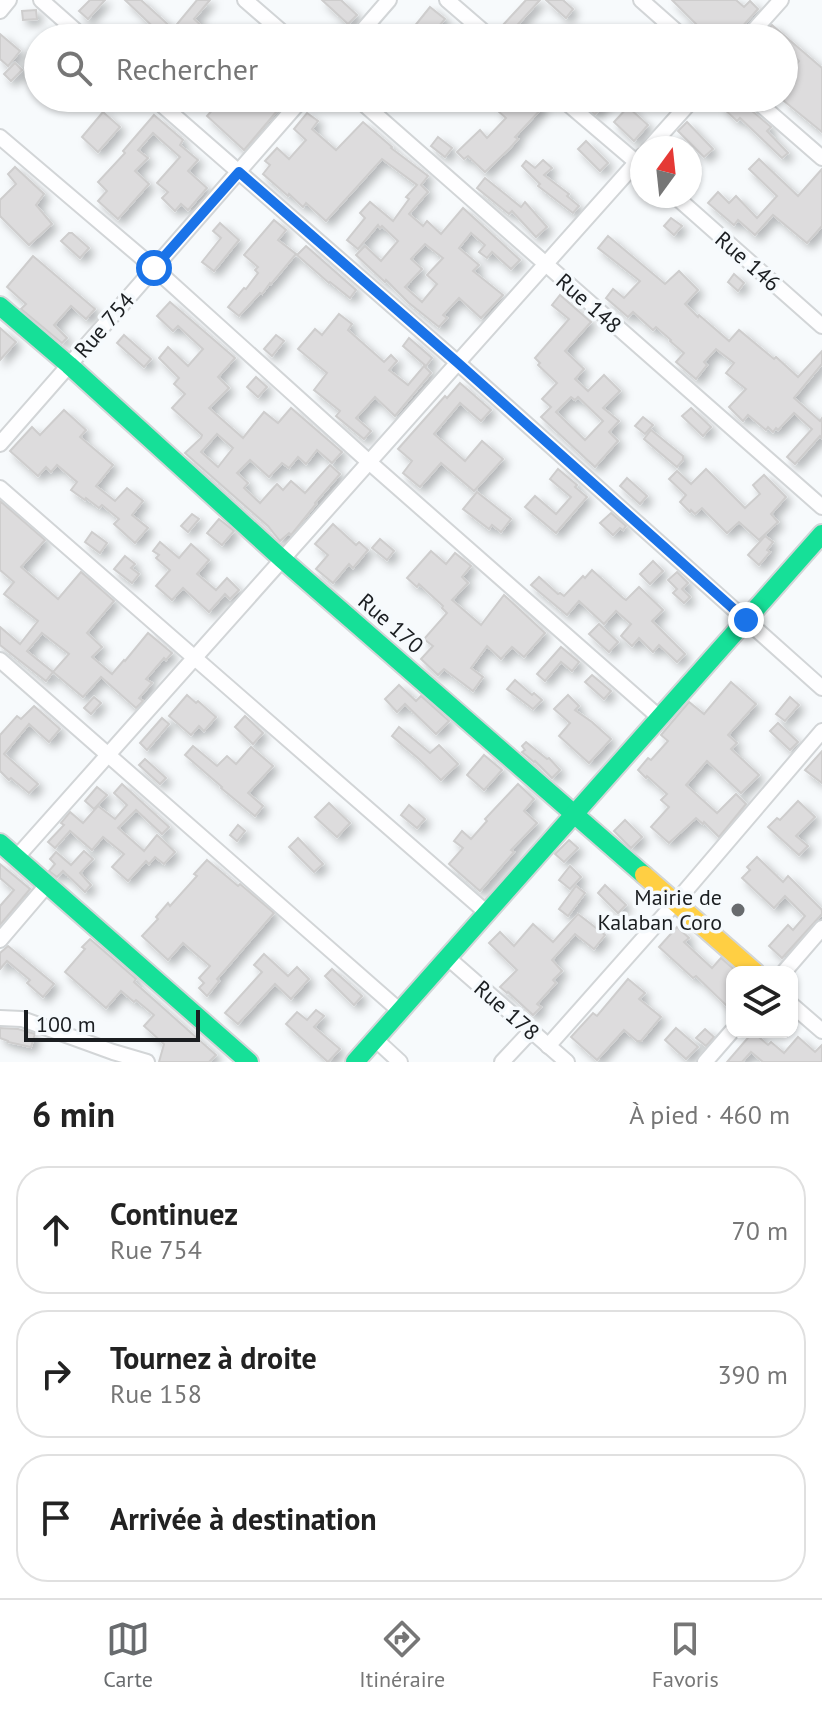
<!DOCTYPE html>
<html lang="fr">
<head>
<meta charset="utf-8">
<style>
  :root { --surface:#fff; --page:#f2f2f2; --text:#222; --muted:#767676; --line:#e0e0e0; --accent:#686b6e }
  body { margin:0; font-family:"PT Sans",sans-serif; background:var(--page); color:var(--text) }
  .controls { position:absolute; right:24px; bottom:24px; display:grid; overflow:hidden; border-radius:16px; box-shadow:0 2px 6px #0004 }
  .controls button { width:72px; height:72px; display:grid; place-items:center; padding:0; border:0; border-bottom:2px solid var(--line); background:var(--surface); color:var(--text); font:40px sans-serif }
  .compass { position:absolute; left:630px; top:136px; width:72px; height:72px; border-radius:50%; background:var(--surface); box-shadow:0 2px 6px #0004; rotate:15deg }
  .scale { position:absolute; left:24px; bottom:20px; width:176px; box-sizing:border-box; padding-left:8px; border:4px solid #1b1e21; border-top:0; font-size:22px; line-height:28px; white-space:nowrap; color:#1b1e21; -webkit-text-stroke:6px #f6fafd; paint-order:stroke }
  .stop { position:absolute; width:24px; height:24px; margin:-18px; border:6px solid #1a73e8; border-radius:50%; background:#fff }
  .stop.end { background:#1a73e8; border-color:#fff; box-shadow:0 2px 8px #0008 }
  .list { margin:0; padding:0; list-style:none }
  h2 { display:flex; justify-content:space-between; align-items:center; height:104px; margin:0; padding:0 32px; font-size:34px }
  h2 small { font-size:26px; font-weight:400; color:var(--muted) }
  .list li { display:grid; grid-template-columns:52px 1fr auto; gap:24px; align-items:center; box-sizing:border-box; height:128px; margin:0 16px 16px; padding:0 16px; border:2px solid var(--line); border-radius:32px }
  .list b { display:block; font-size:30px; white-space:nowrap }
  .list p { margin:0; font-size:26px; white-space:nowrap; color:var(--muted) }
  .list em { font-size:26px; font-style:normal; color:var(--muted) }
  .icon { flex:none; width:44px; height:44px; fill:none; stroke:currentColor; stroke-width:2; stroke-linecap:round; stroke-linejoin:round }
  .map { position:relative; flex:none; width:822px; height:1062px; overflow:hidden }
  .search { position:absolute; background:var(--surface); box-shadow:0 2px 6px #0004; left:24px; right:24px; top:24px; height:88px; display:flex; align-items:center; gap:20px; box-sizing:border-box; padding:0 28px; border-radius:44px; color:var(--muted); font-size:30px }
  .sheet { height:536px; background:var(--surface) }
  nav { display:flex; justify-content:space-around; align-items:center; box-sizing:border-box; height:112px; border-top:2px solid var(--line); background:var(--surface); font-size:22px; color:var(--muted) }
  nav a { display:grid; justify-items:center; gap:4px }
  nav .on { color:var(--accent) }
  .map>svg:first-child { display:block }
  .building { fill:#dddcdd; stroke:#cecdcd; stroke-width:2; fill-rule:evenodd; filter:url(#shadow) }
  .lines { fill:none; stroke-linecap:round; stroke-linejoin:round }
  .street-casing { stroke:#d2d5d7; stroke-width:18 }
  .fast-casing { stroke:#d2d5d7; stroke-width:22 }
  .slow-casing { stroke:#d2d5d7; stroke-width:22 }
  .street { stroke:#fefeff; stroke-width:14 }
  .fast { stroke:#16e098; stroke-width:18 }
  .slow { stroke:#ffcf43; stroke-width:18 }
  .route { stroke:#1a73e8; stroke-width:10 }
  .poi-dot { fill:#686b6e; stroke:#f6fafd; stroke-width:3 }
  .labels { text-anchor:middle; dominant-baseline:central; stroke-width:7; stroke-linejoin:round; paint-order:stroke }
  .street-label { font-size:22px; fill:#1b1e21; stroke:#f6fafd }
  .poi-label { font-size:22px; fill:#1b1e21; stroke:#f6fafd; text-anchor:end }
</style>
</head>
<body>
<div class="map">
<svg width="822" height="1062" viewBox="0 0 822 1062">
  <defs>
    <filter id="shadow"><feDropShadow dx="5" dy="5" stdDeviation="4" flood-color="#0004"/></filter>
  </defs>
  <rect width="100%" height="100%" fill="#f7fafc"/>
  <g class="building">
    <path d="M90,0H105L88,19L79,11Z"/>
    <path d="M125,0H141L173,29L197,0H210L194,19L215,38H165Z"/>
    <path d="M322,0H341L357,15L348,24Z"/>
    <path d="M526,0H540L511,32L503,25Z"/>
    <path d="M546,0H563L573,9L566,18Z"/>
    <path d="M672,0H736L744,7L750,1L758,9L732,38H717L704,27L702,30Z"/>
    <path d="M430,7L445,19L429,38H405Z"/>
    <path d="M36,10L37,19L23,20L22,11Z"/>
    <path d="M772,25L822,68V132L784,101V78L799,61L784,48V38H772L766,32Z"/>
    <path d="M568,26L581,38H556Z"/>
    <path d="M255,27L267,38H244Z"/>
    <path d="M0,34L20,51L8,66L0,59Z"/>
    <path d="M15,63L22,70L11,81L4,74Z"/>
    <path d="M223,98H288L244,150L207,116Z"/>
    <path d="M510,98H533L543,107L515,137L518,139L510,148L485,172L468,156L464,159L457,152L480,130L487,138L506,118L498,111Z"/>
    <path d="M576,98H610L595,114Z"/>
    <path d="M730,98H743L746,106L771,127L767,131L788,153L782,158L740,118L737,121L722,107Z"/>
    <path d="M628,107L648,125L634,141L614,122Z"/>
    <path d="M103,112L120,127L98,152L82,137Z"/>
    <path d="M307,113L318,121L312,129L336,150L363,122L392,147L391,148L428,176L421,185L428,192L409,214L423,226L427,221L441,234L463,208L520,260L511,269L492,252L487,258L479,252L485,245L471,233L459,248L479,265L473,271L503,295L481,318L459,298L443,315L447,318L439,327L409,303L386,280L385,282L356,255L365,246L381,261L398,241L382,226L380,228L378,225L358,249L347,240L365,218L360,213L370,202L393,221L409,199L406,197L417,185L382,159L326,221L306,203L303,207L289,194L288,196L263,174L270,165L265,161L277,148L289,159L306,140L294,129ZM425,244L443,258L427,275L437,284L422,302L405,287L422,269L411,259Z"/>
    <path d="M154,115L183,140L180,145L198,160L188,171L207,188L188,210L181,204L175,211L162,198L168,192L157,183L180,157L153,133L138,150L148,158L135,171L149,184L118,219L98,201L107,191L98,182L125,153L123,151Z"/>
    <path d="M687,122L713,149L704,157L678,131Z"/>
    <path d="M438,137L452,148L445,157L431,146Z"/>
    <path d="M586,141L608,163L600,171L578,149Z"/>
    <path d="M759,159L798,196L822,169V226L807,243L773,215L755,235L738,220L734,225L708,203L718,192L729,203L736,196L757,218L777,196L749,169Z"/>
    <path d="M543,160L552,168L544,175L569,194L567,196L579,206L573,213L538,186L540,184L522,166L526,161L535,168Z"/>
    <path d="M15,167L44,194L36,205L52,224L29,245L0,216V200L16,184L8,174Z"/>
    <path d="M485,178L521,207L525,202L547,227L536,237L512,211L509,214L477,188Z"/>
    <path d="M671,218L682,226L674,235L664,226Z"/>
    <path d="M274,220L286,230L278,240L296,254L271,284L270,283L262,294L260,293L239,316L228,307L244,288L246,289L258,273L255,270L258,267L244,255Z"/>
    <path d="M220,223L239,240L214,271L202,262L221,238L213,231Z"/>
    <path d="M69,233H72L89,248L80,258L61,241Z"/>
    <path d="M608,236L665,284L679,271L698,290L685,304L698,317L699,315L729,341L739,330L774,359L776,357L798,377L822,351V364L794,398L820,421L822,418V438L820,436L795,464L787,457L812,429L794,413L778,430L776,428L773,432L768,427L766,430L748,415L743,421L729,407L746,389L726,373L734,363L716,349L704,362L707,365L696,379L676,362L684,353L670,341L671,340L656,327L653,330L633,312L628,317L606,298L613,289L624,298L640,281L598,248Z"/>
    <path d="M306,246L356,290L350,298L330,282L329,283L297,255Z"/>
    <path d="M33,256L95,309L86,319L71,306L54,325L67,338L62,343L21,309L26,304L7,287Z"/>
    <path d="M734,274L744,283L738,291L728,282Z"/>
    <path d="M560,295L591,322L565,351L584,369L575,379L588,391L604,375L620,391L603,408L619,421L609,432L618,441L595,467L541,417L551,407L542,399L557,383L538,365L540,363L535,358L569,319L552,305ZM571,397L575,400L578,397L603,421L585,440L556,412Z"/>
    <path d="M170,302L235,358L218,377L229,388L209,408L243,438L264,412L278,423L291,408L342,452L332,463L317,450L306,464L298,457L289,468L282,463L269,477L250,460L237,473L248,483L244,488L260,503L277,484L283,490L291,481L305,493L330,465L340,474L315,503L316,504L291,535L289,533L280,541L268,526L185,453L201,438L202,435L172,408L185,394L174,384L179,378L159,358L168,347L188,366L203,349L178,326L173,331L157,316ZM217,434L233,448L218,467L201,452Z"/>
    <path d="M339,314L352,324L348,330L384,362L391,355L397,361L389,370L408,385L424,366L431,373L395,416L375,397L356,418L371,431L364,439L336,416L340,411L314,390L327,373L298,349L315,329L322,335Z"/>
    <path d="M0,328L16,342L0,360Z"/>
    <path d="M124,335L151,359L144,367L117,343Z"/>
    <path d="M276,335L284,341L272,356L264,349Z"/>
    <path d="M409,338L432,358L426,366L403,346Z"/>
    <path d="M256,377L267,387L258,397L247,387Z"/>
    <path d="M460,383L491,410L481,421L460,403L434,434L465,461L482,441L503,459L474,491L441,463L420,487L403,473L412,461L398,449L445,396L447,398Z"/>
    <path d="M691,408L711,427L703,436L682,416Z"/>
    <path d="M64,410L86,430L80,437L113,465L96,486L115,501L127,488L143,501L132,515L148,528L135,543L114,524L119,519L102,505L99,508L86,498L85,500L71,490L77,482L57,465L51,472L46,467L38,476L10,451L32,427L40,435Z"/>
    <path d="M643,417L653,425L645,434L635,426Z"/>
    <path d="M651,430L683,456V460L677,467L644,439Z"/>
    <path d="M558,469L577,485L575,487L587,497L556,533L525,507L535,496L556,514L571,497L550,479Z"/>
    <path d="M706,469L745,508L760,494L753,485L764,475L786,497L771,514L778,522L759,540L739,522L727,533L702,508L695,514L691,510L690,512L680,502L686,495L669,479L677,471L691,484Z"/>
    <path d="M627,478L647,496L640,504L620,486Z"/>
    <path d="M477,492L511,519L501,532L492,525L489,529L463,509Z"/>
    <path d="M0,501L45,540L21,567L58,599L81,572L114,601L87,633L102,647L92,657L112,674L124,660L125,661L148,633L172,653L166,660L164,658L146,679L152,683L139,698L143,701L136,708L101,677L83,697L53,672L46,681L0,645V627L20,644L38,621L4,594L14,582L0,570ZM42,633L69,654L53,672L27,651Z"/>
    <path d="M611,513L626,526L623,530L620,528L613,535L600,523Z"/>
    <path d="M192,514L199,519L188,532L181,526Z"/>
    <path d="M219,519L234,531L222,545L207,533Z"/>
    <path d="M333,524L356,545L359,542L368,550L353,568L349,564L333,583L316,569L328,555L315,544Z"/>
    <path d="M92,532L107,543L100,553L85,542Z"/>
    <path d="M765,536L773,542L767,550L770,552L759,565L748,555Z"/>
    <path d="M380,539L394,551L387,560L372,548Z"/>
    <path d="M160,542L179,558L191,544L209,560L197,574L216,590L227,578L239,590L230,599L225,594L209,612L183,588L172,600L156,586L170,570L156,558L159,555L153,551Z"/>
    <path d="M431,551L446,564L455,553L471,566L462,577L468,583L452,600L481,625L504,595L545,633L524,657L512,647L501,659L487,646L471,668L483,677L473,691L444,669L438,675L421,659L433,646L424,639L447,613L442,608L443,606L419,584L417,587L407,578Z"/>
    <path d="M125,556L135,564L131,568L139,574L132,583L114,569Z"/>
    <path d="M653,561L663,571L650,584L640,574Z"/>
    <path d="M592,570L623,598L626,600L639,587L663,610L652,621L685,654L677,662L659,645L653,652L639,638L632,646L621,636L631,624L616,611L604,624L579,601L567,615L531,585L539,577L558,594L560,593L564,596L583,576L585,578Z"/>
    <path d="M677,572L688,583L682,589L690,597L684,603L673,593L677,589L668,580Z"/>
    <path d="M599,624L618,642L609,652L589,634Z"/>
    <path d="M561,647L579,662L572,671L561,662L545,681L537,674Z"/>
    <path d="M592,675L611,691L604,699L585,682Z"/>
    <path d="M515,680L532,695L534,693L542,700L533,709L507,689Z"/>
    <path d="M731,682L756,704L728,735L737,743L731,749L759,775L741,793L707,761L686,785L717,813L736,794L746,804L719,837L704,822L703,824L696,818L669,843L651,827L669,807L661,800L667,794L647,776L646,778L638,770L648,758L651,760L668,741L661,735L689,702L704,714Z"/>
    <path d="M399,685L416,701L421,696L449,721L436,734L405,704L397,712L385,699Z"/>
    <path d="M187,695L196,703L198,701L216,717L204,731L199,726L191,735L169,716Z"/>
    <path d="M568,695L579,706L575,710L592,722L611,739L589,763L559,736L570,723L554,709Z"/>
    <path d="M94,697L101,703L91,714L84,708Z"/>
    <path d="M790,697L799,705L785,721L776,714Z"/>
    <path d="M34,706L60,729L49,742L29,724L4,754L38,784L29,793L11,778L9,780L0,771V735L17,716L21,719Z"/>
    <path d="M245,716L263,733L253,744L235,727Z"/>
    <path d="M162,718L169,724L147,750L140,743Z"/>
    <path d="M778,723L798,742L790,750L770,731Z"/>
    <path d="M399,727L430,753L439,745L458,764L441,780L419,759L392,736Z"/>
    <path d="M526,742L547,759L549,758L560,770L552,778L535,761L534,762L522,752L525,750L522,746Z"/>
    <path d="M193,746L217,766L227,756L236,764L251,747L273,766L248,793L263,806L255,816L221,788L222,787L185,755Z"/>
    <path d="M822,751V783L805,770Z"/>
    <path d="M484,755L502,770L484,790L467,775Z"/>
    <path d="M145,759L166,778L160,784L139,765Z"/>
    <path d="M122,784L169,827L162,834L136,810L118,828L144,851L157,835L175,852L164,864L155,857L149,864L146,861L128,881L112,867L124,854L103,837L92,850L70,831L55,848L48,842L64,825L61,823L70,812L83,823L98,806L115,819L127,805L114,793Z"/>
    <path d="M518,784L534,799L524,811L537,823L511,850L514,852L480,891L449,864L463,848L454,841L462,831L471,839L487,821L485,819Z"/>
    <path d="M97,787L107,795L94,809L85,801Z"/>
    <path d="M798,801L815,817L796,836L808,846L799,855L768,827L777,818L780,820Z"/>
    <path d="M329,803L350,823L337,837L315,817Z"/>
    <path d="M409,805L425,819L417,828L401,815Z"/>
    <path d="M625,820L642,837L631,848L614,831Z"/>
    <path d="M238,825L245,831L237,841L230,835Z"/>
    <path d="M298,838L323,864L314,872L289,847Z"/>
    <path d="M569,840L578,848L564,862L555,854Z"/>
    <path d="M84,851L93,859L80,873L91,885L85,892L63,871L57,877L49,871L55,864L50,859L56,852L71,865Z"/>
    <path d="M757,857L783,882L788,876L822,910V914L782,958L769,946L788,925L793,930L805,916L785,896L774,908L742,878L750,870L747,867Z"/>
    <path d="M207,860L238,886L240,884L274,913L217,979L219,981L207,996L199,988L204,983L199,978L210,966L183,943L168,960L142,936L158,919L156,917L168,903L170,906L197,876L194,874Z"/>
    <path d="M0,864L30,889L0,925V906L14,890L0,878Z"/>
    <path d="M570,866L581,877L570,889L559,880Z"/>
    <path d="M605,885L626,905L618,913L598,893Z"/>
    <path d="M576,886L585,893L568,916L559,909Z"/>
    <path d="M578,914L605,935L594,949L575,934L552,960L562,971L553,980L556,983L537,1004L541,1007L533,1015L508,992L507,993L500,987L517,970L489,943L500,932L514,946L533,924L553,942Z"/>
    <path d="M677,927L689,938L684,942L712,968L721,958L737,972H732V1011L696,976L693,978L659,947Z"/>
    <path d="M90,939L136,979L134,982L216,1055L209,1062H159L164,1044L144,1026L154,1015L136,1000L134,1002L121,991L106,1008L65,972L85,949L82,947Z"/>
    <path d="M8,946L54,984L43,997L27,983L30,980L7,961L0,969V953Z"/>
    <path d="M264,954L288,976L297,967L309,979L291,999L275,984L238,1024L225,1013L262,972L254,965Z"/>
    <path d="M332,969L362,996L354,1005L325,976Z"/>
    <path d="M628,979L645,993L639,999L661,1017L641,1041H637L624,1030L597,1060L571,1037L593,1013L597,1016Z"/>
    <path d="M316,1010L324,1016L314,1027L340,1049L328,1062L286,1024L297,1012L307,1020Z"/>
    <path d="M0,1028L18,1029L35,1034L31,1047L8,1042V1041L0,1038Z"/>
    <path d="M676,1028L698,1047L686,1059L665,1040Z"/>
    <path d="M705,1029L714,1037L706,1046L696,1038Z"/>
    <path d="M753,1032L768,1045L771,1042L784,1053L798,1037L815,1052L822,1045V1062H763L751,1052L742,1062H727Z"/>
  </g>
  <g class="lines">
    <g class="street-casing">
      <g id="street">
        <path d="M41,0L84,38"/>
        <path d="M245,0L289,38"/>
        <path d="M447,0L491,38"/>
        <path d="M641,0L684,38"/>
        <path d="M0,11L9,0"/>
        <path d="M356,38L389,0"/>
        <path d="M747,38L781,0"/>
        <path d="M154,98L458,363L822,688"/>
        <path d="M357,98L822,507"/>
        <path d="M561,98L642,167"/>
        <path d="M753,98L822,158"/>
        <path d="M0,137L154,268L369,462L660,718"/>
        <path d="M649,148L694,98"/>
        <path d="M675,196L822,326"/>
        <path d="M0,444L303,98"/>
        <path d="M0,488L487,913"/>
        <path d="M0,660L400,1011"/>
        <path d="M16,858L642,156"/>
        <path d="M0,940L47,885"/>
        <path d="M448,958L567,1062"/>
        <path d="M784,972L822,928"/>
        <path d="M792,1005L822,1031"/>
        <path d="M0,1018L22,1019L113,1052L147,1062"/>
        <path d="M375,1039L400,1062"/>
        <path d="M548,1046L675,903L822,731"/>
        <path d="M502,1062L531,1031"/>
        <path d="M705,1062L732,1031"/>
      </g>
    </g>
    <g class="fast-casing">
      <g id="fast">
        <path d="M0,306L69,365L282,559L644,875"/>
        <path d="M0,843L249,1062"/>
        <path d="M355,1062L822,534"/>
      </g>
    </g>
    <g class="slow-casing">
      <path id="slow" d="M644,875L755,972"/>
    </g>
    <use href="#street" class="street"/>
    <use href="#fast" class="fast"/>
    <use href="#slow" class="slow"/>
  </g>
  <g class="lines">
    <path class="route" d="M154,268L239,172L458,363L746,620"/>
  </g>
  <circle class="poi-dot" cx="738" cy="910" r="8"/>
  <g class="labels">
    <g class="street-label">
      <text transform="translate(748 261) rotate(41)">Rue 146</text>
      <text transform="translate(589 303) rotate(41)">Rue 148</text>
      <text transform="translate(104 325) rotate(-49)">Rue 754</text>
      <text transform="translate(391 623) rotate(41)">Rue 170</text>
      <text transform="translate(507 1010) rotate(41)">Rue 178</text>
    </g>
    <g class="poi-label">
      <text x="722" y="897">Mairie de<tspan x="722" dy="25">Kalaban Coro</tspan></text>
    </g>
  </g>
</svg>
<div class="controls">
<button><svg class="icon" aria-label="layers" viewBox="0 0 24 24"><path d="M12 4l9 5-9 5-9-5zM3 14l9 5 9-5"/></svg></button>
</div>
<svg class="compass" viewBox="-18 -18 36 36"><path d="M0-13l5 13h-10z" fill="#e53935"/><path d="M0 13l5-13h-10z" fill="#767676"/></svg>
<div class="scale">100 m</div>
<div class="stop" style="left:154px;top:268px"></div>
<div class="stop end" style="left:746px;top:620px"></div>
<div class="search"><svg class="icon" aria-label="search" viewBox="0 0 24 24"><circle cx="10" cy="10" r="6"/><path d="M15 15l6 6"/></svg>Rechercher</div>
</div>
<section class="sheet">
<h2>6 min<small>À pied · 460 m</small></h2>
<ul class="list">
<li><svg class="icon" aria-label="ahead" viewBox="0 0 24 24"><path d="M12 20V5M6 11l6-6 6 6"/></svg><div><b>Continuez</b><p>Rue 754</p></div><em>70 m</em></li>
<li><svg class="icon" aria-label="right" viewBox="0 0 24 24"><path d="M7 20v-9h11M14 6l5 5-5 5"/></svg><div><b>Tournez à droite</b><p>Rue 158</p></div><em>390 m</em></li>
<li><svg class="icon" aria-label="arrive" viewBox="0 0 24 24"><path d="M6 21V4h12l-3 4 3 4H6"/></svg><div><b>Arrivée à destination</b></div></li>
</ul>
</section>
<nav>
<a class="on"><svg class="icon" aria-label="map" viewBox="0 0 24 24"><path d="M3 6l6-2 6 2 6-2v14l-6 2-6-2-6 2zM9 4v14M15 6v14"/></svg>Carte</a>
<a><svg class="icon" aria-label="directions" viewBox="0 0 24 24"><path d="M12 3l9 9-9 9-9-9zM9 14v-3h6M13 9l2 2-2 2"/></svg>Itinéraire</a>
<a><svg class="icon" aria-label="saved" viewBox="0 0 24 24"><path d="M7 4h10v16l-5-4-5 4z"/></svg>Favoris</a>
</nav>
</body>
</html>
